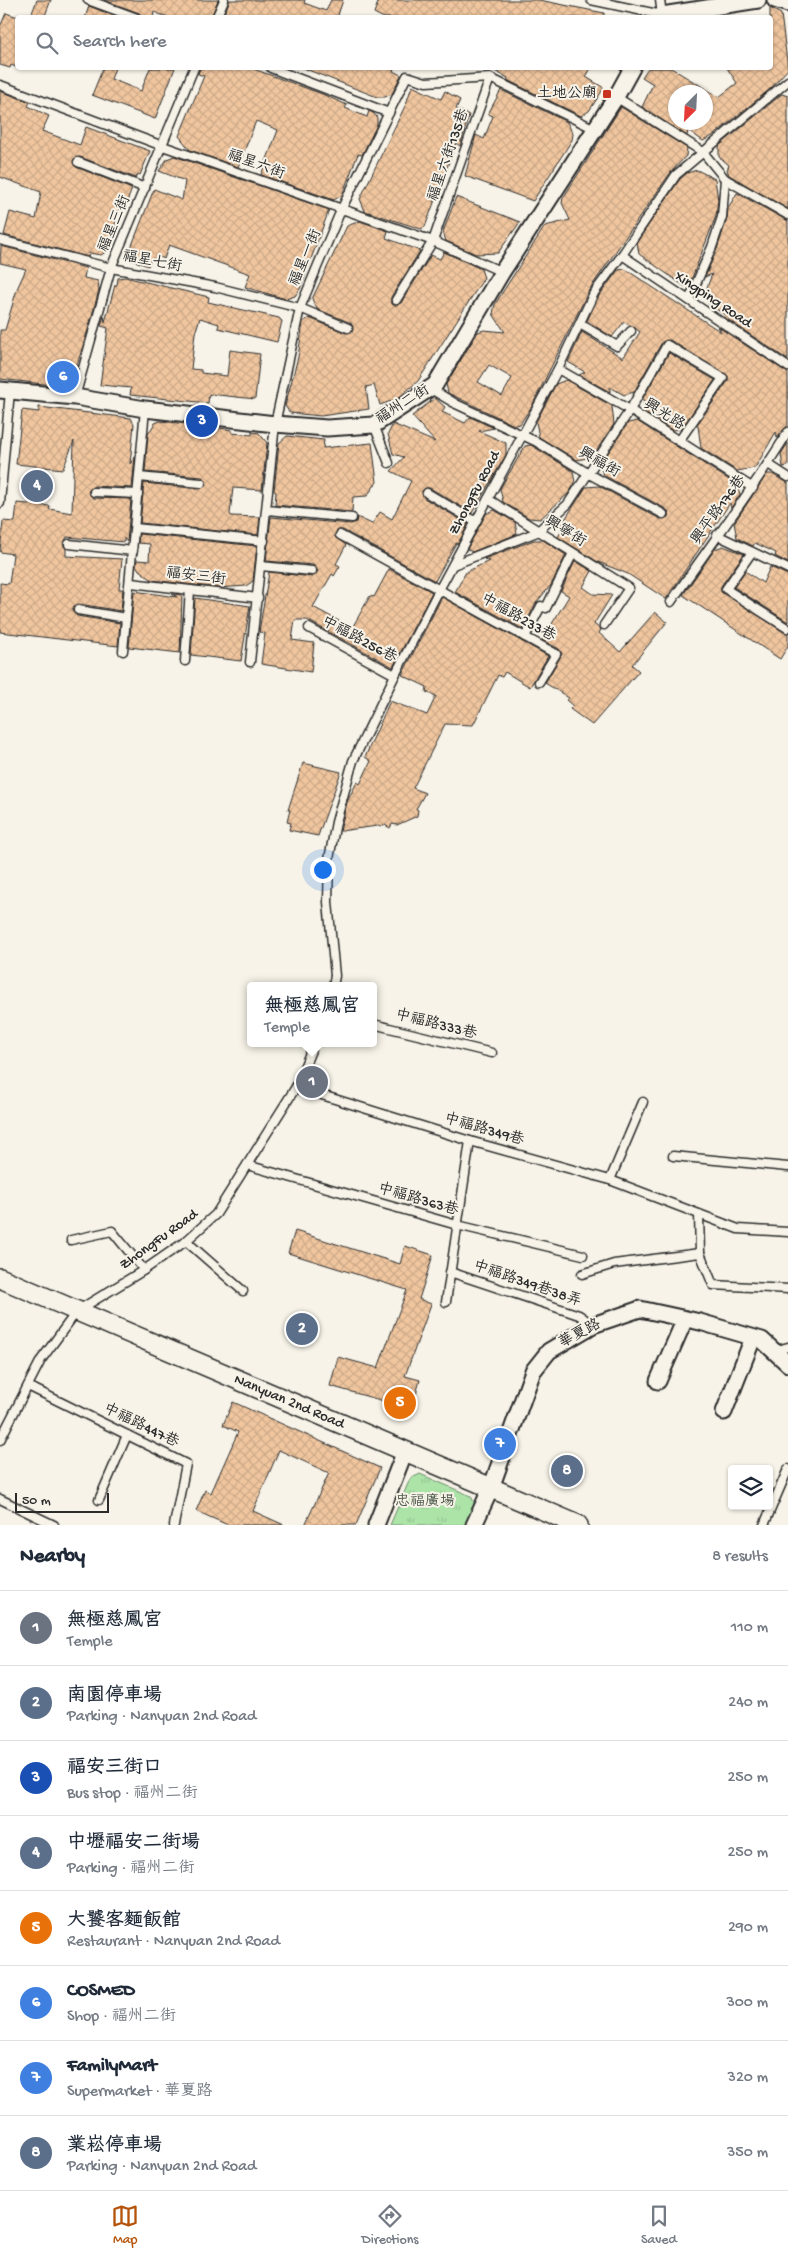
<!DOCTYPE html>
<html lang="en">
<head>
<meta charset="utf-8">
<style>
  :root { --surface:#fff; --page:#f2f2f3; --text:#1f2937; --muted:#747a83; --line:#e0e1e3; --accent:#b45309 }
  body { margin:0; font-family:"Gochi Hand","LXGW WenKai TC",sans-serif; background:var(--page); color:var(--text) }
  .controls { position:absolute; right:15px; bottom:15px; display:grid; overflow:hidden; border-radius:5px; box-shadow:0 1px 4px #0004 }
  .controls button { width:45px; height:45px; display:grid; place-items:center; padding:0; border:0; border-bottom:1px solid var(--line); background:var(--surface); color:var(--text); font:25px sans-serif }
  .compass { position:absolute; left:668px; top:85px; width:45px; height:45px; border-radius:50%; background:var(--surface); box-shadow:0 1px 4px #0004; rotate:204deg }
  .scale { position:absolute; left:15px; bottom:12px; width:94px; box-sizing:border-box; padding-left:5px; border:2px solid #2b2b2b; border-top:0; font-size:14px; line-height:18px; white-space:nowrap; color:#2b2b2b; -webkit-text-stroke:4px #f7f3e8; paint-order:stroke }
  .you { position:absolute; left:322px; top:869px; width:18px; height:18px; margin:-12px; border:4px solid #fff; border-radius:50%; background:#1a73e8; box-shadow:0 0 0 8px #1a73e833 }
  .badge { display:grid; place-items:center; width:32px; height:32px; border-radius:50%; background:var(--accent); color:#fff; font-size:16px; font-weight:700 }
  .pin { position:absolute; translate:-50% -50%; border:2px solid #fff; box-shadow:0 1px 5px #0006 }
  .popup { position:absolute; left:247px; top:982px; width:130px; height:65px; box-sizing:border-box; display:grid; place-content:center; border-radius:5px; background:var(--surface); filter:drop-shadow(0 1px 4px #0005); font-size:16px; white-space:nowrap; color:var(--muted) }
  .popup b { font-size:19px; color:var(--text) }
  .popup::after { content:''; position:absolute; left:50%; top:100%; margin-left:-10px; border:10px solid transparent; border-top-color:var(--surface) }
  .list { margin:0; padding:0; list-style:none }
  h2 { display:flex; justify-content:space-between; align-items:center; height:65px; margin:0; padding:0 20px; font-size:21px }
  h2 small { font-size:16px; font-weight:400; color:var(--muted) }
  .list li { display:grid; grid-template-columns:32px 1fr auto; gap:15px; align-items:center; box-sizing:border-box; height:75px; padding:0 20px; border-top:1px solid var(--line) }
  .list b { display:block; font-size:19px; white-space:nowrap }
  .list p { margin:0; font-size:16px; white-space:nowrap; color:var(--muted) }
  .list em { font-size:16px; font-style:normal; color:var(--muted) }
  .icon { flex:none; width:28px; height:28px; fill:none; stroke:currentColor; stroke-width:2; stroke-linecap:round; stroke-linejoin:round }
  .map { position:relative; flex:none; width:788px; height:1525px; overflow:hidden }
  .search { position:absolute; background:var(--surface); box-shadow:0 1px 4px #0004; left:15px; right:15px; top:15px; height:55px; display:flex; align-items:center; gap:12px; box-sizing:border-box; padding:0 18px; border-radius:5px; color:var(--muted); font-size:19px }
  .sheet { height:665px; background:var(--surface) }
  nav { display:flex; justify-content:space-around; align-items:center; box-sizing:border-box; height:70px; border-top:1px solid var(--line); background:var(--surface); font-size:14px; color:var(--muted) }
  nav a { display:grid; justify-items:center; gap:2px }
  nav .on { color:var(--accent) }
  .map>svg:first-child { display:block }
  .park { fill:url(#park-tufts); stroke:#6c886a }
  .building { fill:url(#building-cross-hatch); stroke:#2b2b2b; fill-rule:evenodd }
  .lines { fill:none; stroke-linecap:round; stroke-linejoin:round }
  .service-casing { stroke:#2b2b2b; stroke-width:11 }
  .minor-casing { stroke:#2b2b2b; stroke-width:19 }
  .tertiary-casing { stroke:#2b2b2b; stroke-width:22 }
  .service { stroke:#f7f3e8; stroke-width:8 }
  .minor { stroke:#f7f3e8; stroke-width:15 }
  .tertiary { stroke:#f7f3e8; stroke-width:19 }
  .poi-dot { fill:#c8321e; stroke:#f7f3e8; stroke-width:2 }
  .labels { text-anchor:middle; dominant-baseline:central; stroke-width:4; stroke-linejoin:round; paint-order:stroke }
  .poi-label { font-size:15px; fill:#2b2b2b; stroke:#f7f3e8; text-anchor:end }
  .street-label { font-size:15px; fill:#2b2b2b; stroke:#f7f3e8 }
  .park-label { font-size:15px; fill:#4b594a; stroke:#f7f3e8 }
</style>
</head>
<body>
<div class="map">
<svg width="788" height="1525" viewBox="0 0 788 1525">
  <defs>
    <pattern id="park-tufts" width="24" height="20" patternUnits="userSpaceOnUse" patternTransform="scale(1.25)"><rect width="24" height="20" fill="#ace4a8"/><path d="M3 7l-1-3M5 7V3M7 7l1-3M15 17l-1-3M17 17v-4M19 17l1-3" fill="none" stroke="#94c491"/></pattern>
    <pattern id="building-cross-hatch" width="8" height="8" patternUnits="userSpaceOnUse" patternTransform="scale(1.25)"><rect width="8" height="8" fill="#f0c69f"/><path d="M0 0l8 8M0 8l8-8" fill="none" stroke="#ceaa89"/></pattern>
  </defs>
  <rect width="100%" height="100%" fill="#f7f3e8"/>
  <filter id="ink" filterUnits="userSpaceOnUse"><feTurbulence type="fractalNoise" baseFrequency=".02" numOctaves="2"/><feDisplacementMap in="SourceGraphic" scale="10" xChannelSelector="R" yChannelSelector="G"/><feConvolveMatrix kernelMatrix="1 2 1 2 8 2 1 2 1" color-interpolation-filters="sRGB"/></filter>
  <g filter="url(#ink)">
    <path class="park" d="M420,1474L471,1496L476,1507L468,1525H390L410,1479Z"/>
    <g class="building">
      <path d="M37,0H51L44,18H30Z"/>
      <path d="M104,0H218L211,18H170L154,12L153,18H143L139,13Z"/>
      <path d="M230,0H305L304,3L326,11L331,0H343L338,15L340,18H222Z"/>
      <path d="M379,0H539L604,13V18H384L374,13Z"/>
      <path d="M89,6L119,18H85Z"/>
      <path d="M770,8L781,14L788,69L770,89L714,135L703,141L688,130L687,136L642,107L653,84L642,77L648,68H671L719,97L737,83L727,68H770ZM676,92H706V122H676Z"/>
      <path d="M6,13L18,17V68L11,65L10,68L0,65V27Z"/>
      <path d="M103,68H115L111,79L141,91L150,68H175L155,119L92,95Z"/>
      <path d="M200,68H251L322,94L347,105L345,108L367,117L369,111L373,113L377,117V125L362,155L358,154L342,195L334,200L261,175L278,130L256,121L238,167L190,150L179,136L204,76L198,74Z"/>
      <path d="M303,68H394L393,71L401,75L392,94L385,97H377Z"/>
      <path d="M489,68H591L586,77L604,88L589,111L581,116L507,80L508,78Z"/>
      <path d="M412,86L441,99L445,91L460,100L456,109L469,115L460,146L456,143L425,227L421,229L365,211L360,199L406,104Z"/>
      <path d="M501,90L567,122L573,134L572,140L533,201L465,176L476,135L484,139L493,116L488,114Z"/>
      <path d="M0,91L30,102L28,106L49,116L42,131L80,145L86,127L150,151L140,175L138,174L136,178L80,157L73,160L76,167L132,189L124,209L119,208L109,250L101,255L89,253L88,257L4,235L10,212L36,219L41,192L0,177Z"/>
      <path d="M782,94L788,96V209L729,175L727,170L729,165L719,157V146Z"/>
      <path d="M621,107L687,148L686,156L671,172L589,290L532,406L520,424L514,425L448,393L446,384L478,332L484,330L505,332L493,314L495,304L545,226L570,220L562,203L563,198ZM489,365L512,378L502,396L478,382Z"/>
      <path d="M174,156L329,210L300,289L295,296L286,299L245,287L250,274L169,245L164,259L158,256L157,259H151L148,266L127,258L154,189L182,200L185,181L159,171L167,159Z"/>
      <path d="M697,170L715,179L718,200L716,216L690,283L684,286L639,254L637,242L680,179L687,173Z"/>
      <path d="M737,193L788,221V360L724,317L725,315L709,304L705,293L712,274L705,277L717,249L727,219L728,208Z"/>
      <path d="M456,197L520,222L498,253L476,254L446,241L443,232Z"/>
      <path d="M360,221L388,231L386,238L420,251L391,297V302L393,305L401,303L431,255L440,259L444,252L481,269L484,278L418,381L397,399L380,405L374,385L366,387L369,409L321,416L290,413L285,406L298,357L303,322L309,318L346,333L353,330L351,323L317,309L312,299L347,226Z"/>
      <path d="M1,246L86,268L84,278L98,281L99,290L90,323L73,378L67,385L61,386L0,379V330H5L17,289L26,269L0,263Z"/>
      <path d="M625,269L721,332L718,327L788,373V426L784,429L777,438L776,432L755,468L737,471L701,448L698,426H696L728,381V376L670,340L662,342L634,392L624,395L610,387V392L579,375L585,372L568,362L582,332L623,358L640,332L634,327L624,322L612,337L587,321L599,296L618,270Z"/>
      <path d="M125,277L209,297L208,302L279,318L282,321L277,342L218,328L219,324L200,318L195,333L191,369L201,370V373L227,376L230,350L260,354L255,399L209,394L208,403L130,395L131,388L100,385L108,328L101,326L104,316L105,322L115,285H117L118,278Z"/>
      <path d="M669,353L715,380L681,429L672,430L645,413L643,398Z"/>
      <path d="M566,380L612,406L614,424L592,457L577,460L539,437L536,422L556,384Z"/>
      <path d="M435,398L445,407L442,412L465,423L470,417L494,428L479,431L506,443V455L472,513L430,488H425L422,491L424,498L468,524L458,544L456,543L435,581L343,530H338L335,537L346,545L336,564L340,566L334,576L332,574L313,607L352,628L370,596L374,597L389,569L432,592L393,667L307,620H295L292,640L314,643L311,672L261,664L265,633L259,632L269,572L312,577L318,571L313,565L266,561L271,517L351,524L356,522L357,517L372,524L380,512L392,519L411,481L391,471L404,457L393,454L388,434L393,424L435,442L412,416Z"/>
      <path d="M39,407L131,418L134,424L130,464L135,456L132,488L94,486L88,491L93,498L131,499L127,542L124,538V542L67,537L63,544L66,549V556L122,559L119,589H123L121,611L79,604L74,606L72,610L77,616L120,623L118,646L0,632V583L9,584L13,554L0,552L3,521L15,522L17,503L50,506L49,509L72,513L74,441L63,469L16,464L22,410L39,412Z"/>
      <path d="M160,421L213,427L232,430V433L252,435V432L259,433L267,443L262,490L233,488L230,514L231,516L260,517L258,535L140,523L144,483L200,489L206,484V480L202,477L145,472L148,434L155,423Z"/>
      <path d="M637,421L737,485L740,494L731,508L730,503L666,599L628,574L598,562L558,537L563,528L560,527L586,487L599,486L660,519L668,517L669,513L666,509L603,475L600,465L628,423Z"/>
      <path d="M287,436L324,440L323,448L372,443L377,482L367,496L353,497L352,512L275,505L276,492L274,491L279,443Z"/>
      <path d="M788,443V466L783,467L781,454Z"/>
      <path d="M531,445L573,471L575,483L569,493L540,519L529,518L503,502L500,489L525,446Z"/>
      <path d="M767,474H772L788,483V563L775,556L776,553L755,543L753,546L737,538L734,523Z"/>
      <path d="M494,510L515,522L517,534L472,552L467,549L486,514Z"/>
      <path d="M139,534L257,546L253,581L246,586L219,588L152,580L139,570L136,565L137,560L149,561L150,544L138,543Z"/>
      <path d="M534,540H543L566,555L551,585L536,603L523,629L455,592L466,572L489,561L484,559Z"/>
      <path d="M723,546L744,554L721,586V592L788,633V646L780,659L683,595L715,549Z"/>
      <path d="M575,561L592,571L583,587L593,594L612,595L594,624L601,630L599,633L620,652L655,612L667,622L632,665L639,671L592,725L570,709L573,706L566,700L569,698L545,683L562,654L559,649L542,640L569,596L561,591Z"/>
      <path d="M770,567L788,575V622L734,587L745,571L763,583Z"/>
      <path d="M134,591L177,597L172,594L182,595L180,653L129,647Z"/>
      <path d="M442,597L548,656L530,687L505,672L502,677L498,675L473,725L445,724L413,788L425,793L416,809L418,810L417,816L397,825L392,824L390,828L385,825L340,831L347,802L357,782L360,784L371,761L365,757L390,701L427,715L436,696L426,692L427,687L402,675Z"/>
      <path d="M195,598L250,606L241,661L191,655Z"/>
      <path d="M303,763L341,772L318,836L289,830L291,823L287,822L290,810H288Z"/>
      <path d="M308,1073L325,1080L321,1089L304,1083Z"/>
      <path d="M295,1231L400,1264L405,1246L433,1255L419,1299L431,1304L405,1376L420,1380L412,1409L330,1386L338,1357L378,1368L407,1290L288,1253Z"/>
      <path d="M233,1402L380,1468L356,1525H305L329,1473L279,1450L253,1511L284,1525H228L196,1511L205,1490L211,1493L238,1432L223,1425Z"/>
    </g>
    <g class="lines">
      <g class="service-casing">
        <g id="service">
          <path d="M88,0L137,18"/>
          <path d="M591,0L662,15L660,0"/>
          <path d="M216,18L224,0"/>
          <path d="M271,68L389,113"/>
          <path d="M0,85L160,145L433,241L502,272"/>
          <path d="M616,97L703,152L725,179L788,215"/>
          <path d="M78,162L145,188"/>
          <path d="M0,240L111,268L215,287L300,308L348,328"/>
          <path d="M622,255L788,367"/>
          <path d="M396,300L433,241L490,78"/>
          <path d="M689,300L712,247L722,217L725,179"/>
          <path d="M580,324L617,346L631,331"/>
          <path d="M558,369L630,410L753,488"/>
          <path d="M431,389L456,404L537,442L589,474L663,514"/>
          <path d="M75,397L111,268L194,68"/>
          <path d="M374,425L389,463"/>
          <path d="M768,464L788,477"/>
          <path d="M139,477L201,483"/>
          <path d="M94,492L138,494"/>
          <path d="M427,493L476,522"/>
          <path d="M488,499L629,588L604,625"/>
          <path d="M0,503L10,391"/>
          <path d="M267,510L352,518"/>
          <path d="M135,528L264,541"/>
          <path d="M340,535L556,654L539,682"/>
          <path d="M717,535L788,569"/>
          <path d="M69,544L133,551"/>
          <path d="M752,552L726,589L787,628"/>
          <path d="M453,565L537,532L568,504L630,410L667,345L723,378L679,441"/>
          <path d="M261,566L312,571"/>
          <path d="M131,583L258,598"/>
          <path d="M671,602C710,545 752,491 788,432"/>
          <path d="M78,610L126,618"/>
          <path d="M309,628L395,675"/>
          <path d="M525,637L541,606L546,608L573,553"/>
          <path d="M123,651L145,409"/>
          <path d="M185,661L190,590"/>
          <path d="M250,662L275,424L300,308L341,210L407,76L426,82L490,78L595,129"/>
          <path d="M333,986L335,976L328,902L329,859L336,822L353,761L395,675L439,590L558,369L594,293L622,255L676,175L788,81"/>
          <path d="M373,1024L492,1053"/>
          <path d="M296,1087L470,1141L610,1180L738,1229L788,1232"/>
          <path d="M673,1156L788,1167"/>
          <path d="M247,1165L457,1225L583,1255"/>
          <path d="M610,1180L643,1102"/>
          <path d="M699,1214L700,1253L713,1285L788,1289"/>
          <path d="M71,1240L112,1231L144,1270"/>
          <path d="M186,1241L243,1291"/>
          <path d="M450,1272L579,1315L593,1325"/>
          <path d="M582,1274L614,1264L700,1253"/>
          <path d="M446,1302L470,1141"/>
          <path d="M774,1351L788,1347"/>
          <path d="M28,1386L186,1464L174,1525"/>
          <path d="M0,1440L41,1360L77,1311L144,1270L186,1241L216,1214L296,1087L314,1043"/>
          <path d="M0,1499L54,1525"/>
          <path d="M99,1500L127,1435"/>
          <path d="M764,1525L788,1469"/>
        </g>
      </g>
      <g class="minor-casing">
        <g id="minor">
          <path d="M775,0L788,4"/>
          <path d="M661,18L662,15L758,0"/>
          <path d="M0,390L75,397L145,409L275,424L327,428L374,425L435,385L502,272L616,97L632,68"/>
          <path d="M658,1381L685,1319"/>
          <path d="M724,1412L753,1338"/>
          <path d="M376,1525L405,1451"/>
          <path d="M474,1525L491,1488L533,1371L549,1351L593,1325L640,1309L700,1322L762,1340L788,1364"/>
        </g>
      </g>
      <g class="tertiary-casing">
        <path id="tertiary" d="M0,1278L578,1525"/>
      </g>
      <use href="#service" class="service"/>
      <use href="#minor" class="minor"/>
      <use href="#tertiary" class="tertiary"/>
    </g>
  </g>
  <rect class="poi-dot" x="602" y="89" width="10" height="10" rx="2.5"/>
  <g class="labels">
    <g class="poi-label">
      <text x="597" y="94">土地公廟</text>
    </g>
    <g class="street-label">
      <text transform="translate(449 155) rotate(-71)">福星六街135巷</text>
      <text transform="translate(256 165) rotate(20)">福星六街</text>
      <text transform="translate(115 224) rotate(-67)">福星三街</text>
      <text transform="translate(306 258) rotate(-67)">福星一街</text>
      <text transform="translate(152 262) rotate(11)">福星七街</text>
      <text transform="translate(713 300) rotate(34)">Xingping Road</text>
      <text transform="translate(403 405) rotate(-32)">福州二街</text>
      <text transform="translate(664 415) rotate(32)">興光路</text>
      <text transform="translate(599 463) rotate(30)">興福街</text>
      <text transform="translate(475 493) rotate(-62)">ZhongFu Road</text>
      <text transform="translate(719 510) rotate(-54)">興平路176巷</text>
      <text transform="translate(565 532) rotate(31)">興寧街</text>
      <text transform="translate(196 577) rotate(7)">福安三街</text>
      <text transform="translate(518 618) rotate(29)">中福路233巷</text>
      <text transform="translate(359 640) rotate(28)">中福路256巷</text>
      <text transform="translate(436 1025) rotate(14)">中福路333巷</text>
      <text transform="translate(484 1130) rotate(16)">中福路349巷</text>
      <text transform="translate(418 1200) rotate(16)">中福路363巷</text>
      <text transform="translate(159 1240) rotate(-36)">ZhongFu Road</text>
      <text transform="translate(527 1284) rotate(19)">中福路349巷38弄</text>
      <text transform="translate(580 1334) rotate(-28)">華夏路</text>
      <text transform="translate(289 1402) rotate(23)">Nanyuan 2nd Road</text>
      <text transform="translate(141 1426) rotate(26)">中福路447巷</text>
    </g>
    <g class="park-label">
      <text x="425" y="1502">忠福廣場</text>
    </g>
  </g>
</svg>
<div class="controls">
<button><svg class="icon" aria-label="layers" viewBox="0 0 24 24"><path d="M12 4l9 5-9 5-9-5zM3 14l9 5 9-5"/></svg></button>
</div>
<svg class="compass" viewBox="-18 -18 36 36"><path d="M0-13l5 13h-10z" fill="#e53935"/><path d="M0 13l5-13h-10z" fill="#747a83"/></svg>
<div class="scale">50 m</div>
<div class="you"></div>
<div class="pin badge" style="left:312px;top:1082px;background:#6b7280">1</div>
<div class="popup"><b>無極慈鳳宮</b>Temple</div>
<div class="pin badge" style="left:302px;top:1329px;background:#5c6f8a">2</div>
<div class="pin badge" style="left:202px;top:421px;background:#1a4fb4">3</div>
<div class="pin badge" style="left:37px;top:486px;background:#5c6f8a">4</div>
<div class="pin badge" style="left:400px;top:1403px;background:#e8710a">5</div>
<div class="pin badge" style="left:63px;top:377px;background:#3f7fe0">6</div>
<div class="pin badge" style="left:500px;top:1444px;background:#3f7fe0">7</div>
<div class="pin badge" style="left:567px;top:1471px;background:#5c6f8a">8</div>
<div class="search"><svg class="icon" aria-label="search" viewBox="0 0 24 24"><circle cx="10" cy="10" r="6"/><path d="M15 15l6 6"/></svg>Search here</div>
</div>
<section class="sheet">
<h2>Nearby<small>8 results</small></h2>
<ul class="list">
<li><span class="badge" style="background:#6b7280">1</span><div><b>無極慈鳳宮</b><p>Temple</p></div><em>110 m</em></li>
<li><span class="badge" style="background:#5c6f8a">2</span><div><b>南園停車場</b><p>Parking · Nanyuan 2nd Road</p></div><em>240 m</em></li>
<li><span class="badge" style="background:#1a4fb4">3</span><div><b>福安三街口</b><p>Bus stop · 福州二街</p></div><em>250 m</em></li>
<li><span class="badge" style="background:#5c6f8a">4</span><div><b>中壢福安二街場</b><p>Parking · 福州二街</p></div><em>250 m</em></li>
<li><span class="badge" style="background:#e8710a">5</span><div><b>大饕客麵飯館</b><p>Restaurant · Nanyuan 2nd Road</p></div><em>290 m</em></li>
<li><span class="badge" style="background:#3f7fe0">6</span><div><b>COSMED</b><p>Shop · 福州二街</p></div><em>300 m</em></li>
<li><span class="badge" style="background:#3f7fe0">7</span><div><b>FamilyMart</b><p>Supermarket · 華夏路</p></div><em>320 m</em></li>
<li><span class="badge" style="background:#5c6f8a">8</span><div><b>業崧停車場</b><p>Parking · Nanyuan 2nd Road</p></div><em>350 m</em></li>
</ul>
</section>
<nav>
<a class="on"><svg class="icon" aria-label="map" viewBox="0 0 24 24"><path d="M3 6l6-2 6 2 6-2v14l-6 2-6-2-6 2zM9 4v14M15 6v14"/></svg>Map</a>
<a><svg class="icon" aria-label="directions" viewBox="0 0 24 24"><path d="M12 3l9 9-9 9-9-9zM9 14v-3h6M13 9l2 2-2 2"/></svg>Directions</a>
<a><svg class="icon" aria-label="saved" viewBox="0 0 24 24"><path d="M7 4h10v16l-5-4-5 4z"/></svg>Saved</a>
</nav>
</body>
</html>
